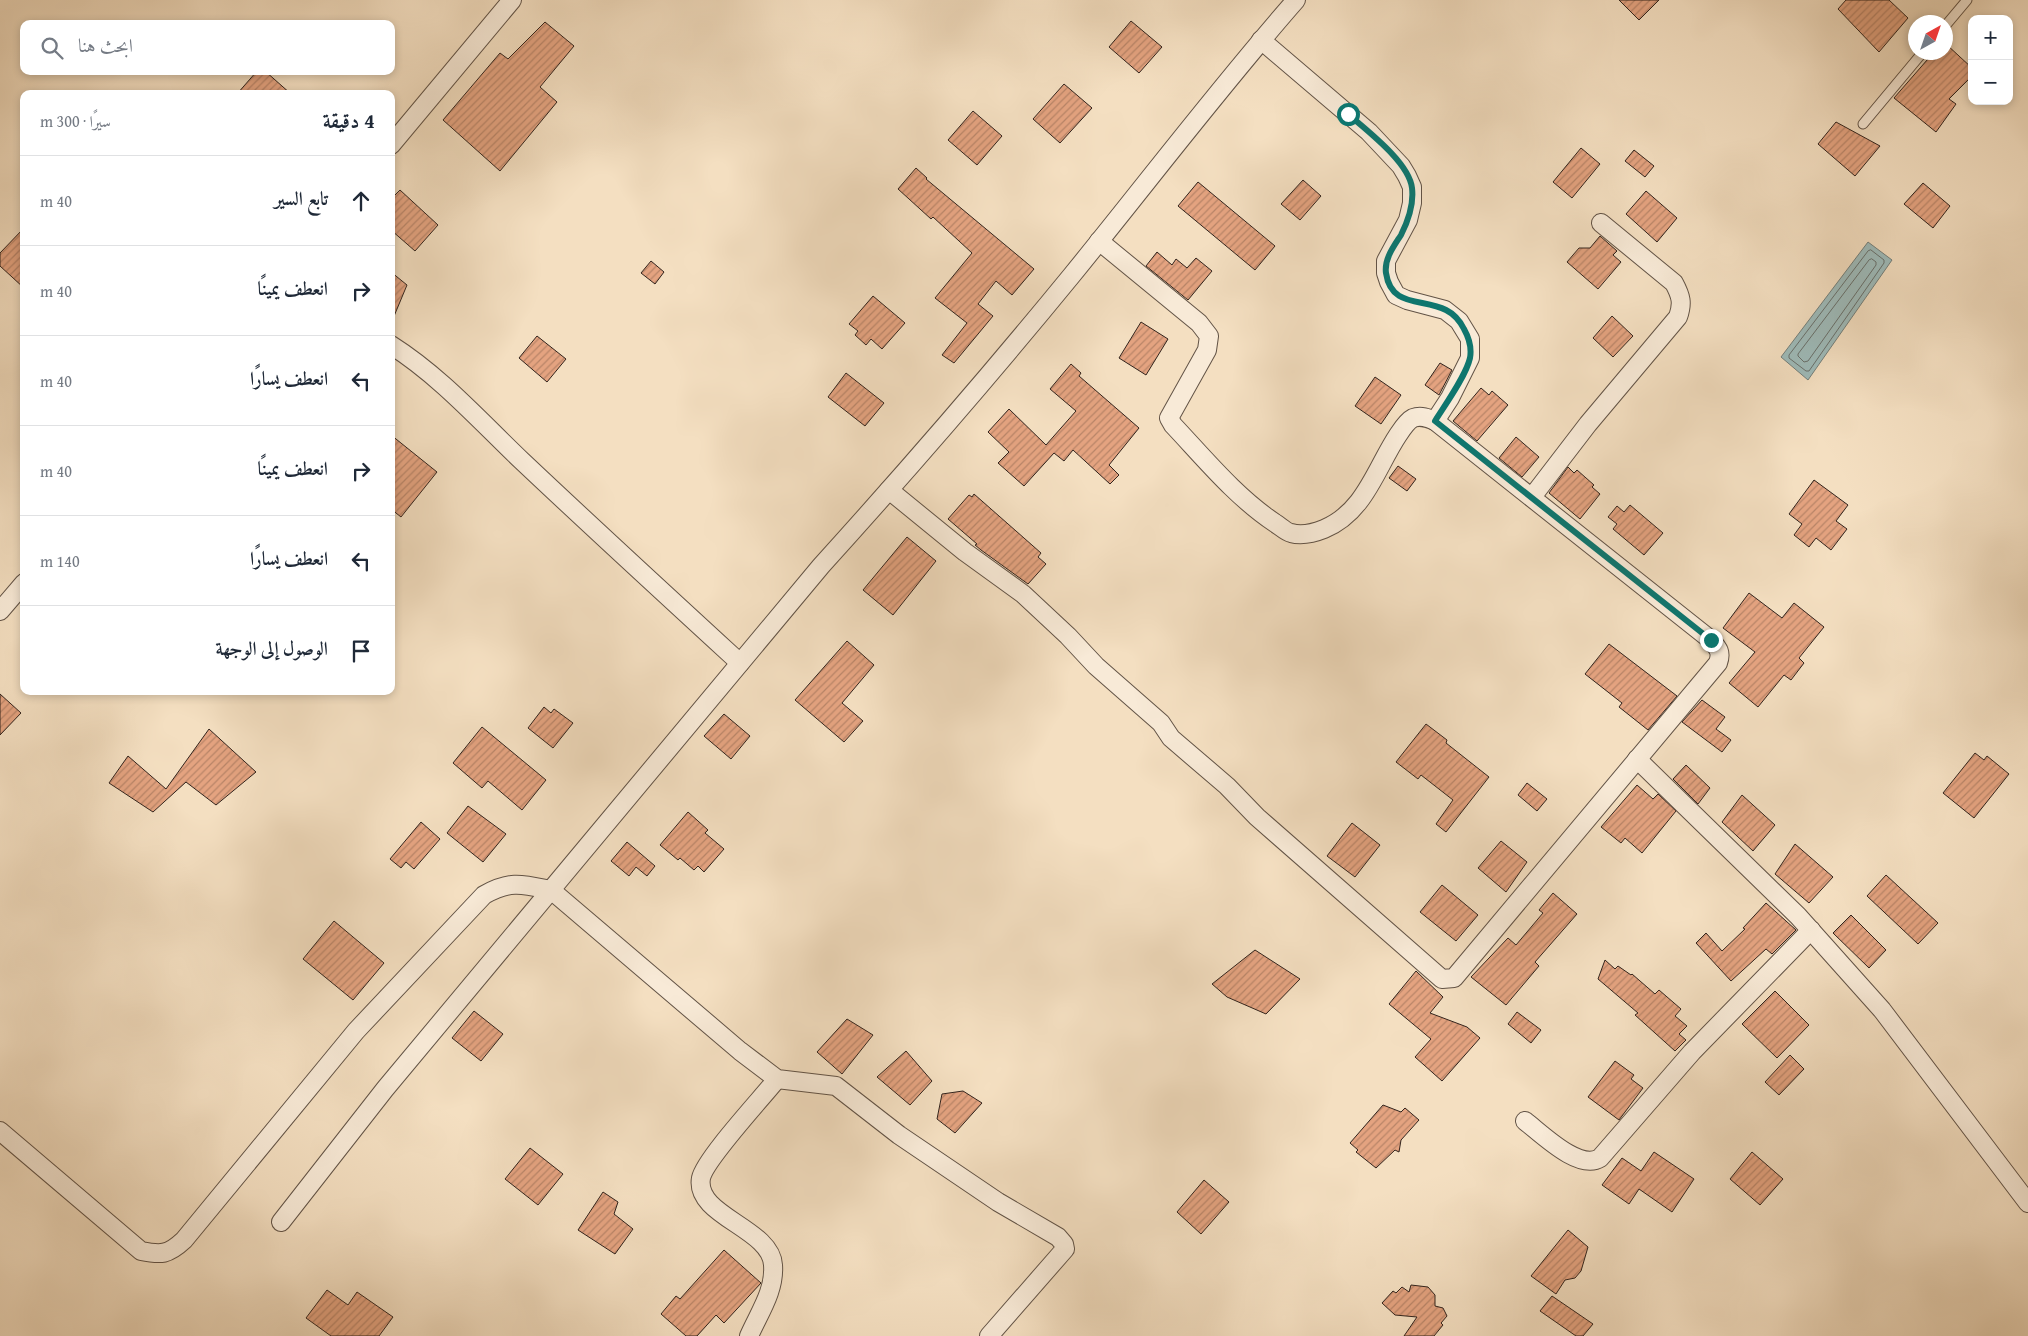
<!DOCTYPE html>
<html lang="ar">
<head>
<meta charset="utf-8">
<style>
  :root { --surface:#fff; --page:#f2f2f3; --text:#1f2937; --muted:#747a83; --line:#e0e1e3 }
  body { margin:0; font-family:"Gentium Book Plus",Amiri,serif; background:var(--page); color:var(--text); direction:rtl }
  .controls { position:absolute; right:15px; top:15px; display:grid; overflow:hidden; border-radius:10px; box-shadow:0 2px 8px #0003 }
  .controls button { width:45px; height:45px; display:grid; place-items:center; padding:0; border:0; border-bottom:1px solid var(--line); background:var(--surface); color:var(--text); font:25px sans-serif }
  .compass { position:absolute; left:1908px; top:15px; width:45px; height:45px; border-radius:50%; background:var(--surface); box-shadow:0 2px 8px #0003; rotate:40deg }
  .stop { position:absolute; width:15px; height:15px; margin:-11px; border:4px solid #0f766e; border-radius:50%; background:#fff }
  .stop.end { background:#0f766e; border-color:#fff; box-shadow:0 1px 5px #0008 }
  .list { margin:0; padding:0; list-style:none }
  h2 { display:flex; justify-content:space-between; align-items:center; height:65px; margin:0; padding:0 20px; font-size:21px }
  h2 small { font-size:16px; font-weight:400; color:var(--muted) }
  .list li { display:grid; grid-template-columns:32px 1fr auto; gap:15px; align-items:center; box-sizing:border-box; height:90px; padding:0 20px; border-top:1px solid var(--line) }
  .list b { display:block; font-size:19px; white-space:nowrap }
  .list em { font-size:16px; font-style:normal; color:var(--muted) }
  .icon { flex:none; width:28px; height:28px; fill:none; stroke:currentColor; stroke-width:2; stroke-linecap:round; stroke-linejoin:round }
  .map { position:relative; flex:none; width:2028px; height:1336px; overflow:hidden; direction:ltr }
  .search { position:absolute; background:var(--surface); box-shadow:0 2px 8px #0003; left:20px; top:20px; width:375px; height:55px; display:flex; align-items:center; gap:12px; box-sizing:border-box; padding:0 18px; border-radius:10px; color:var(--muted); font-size:19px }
  .panel { position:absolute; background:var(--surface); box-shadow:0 2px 8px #0003; left:20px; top:90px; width:375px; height:605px; border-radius:10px; direction:rtl }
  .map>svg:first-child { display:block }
  .water { fill:#9ebbba; stroke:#737f7b }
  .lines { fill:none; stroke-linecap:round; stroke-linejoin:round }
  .shore { stroke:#68706c; stroke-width:1 }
  .building { fill:url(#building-hatch); stroke:#32241d }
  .service-casing { stroke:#625346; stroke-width:11 }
  .minor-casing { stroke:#625346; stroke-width:20 }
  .service { stroke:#f8ead7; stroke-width:9 }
  .minor { stroke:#f8ead7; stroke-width:18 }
  .route { stroke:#0f766e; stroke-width:6 }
</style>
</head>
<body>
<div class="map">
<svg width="2028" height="1336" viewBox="0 0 2028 1336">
  <defs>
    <pattern id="building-hatch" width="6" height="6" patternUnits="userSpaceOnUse" patternTransform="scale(1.25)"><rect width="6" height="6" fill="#e4a380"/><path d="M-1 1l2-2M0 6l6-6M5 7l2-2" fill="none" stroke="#b98568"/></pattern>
  </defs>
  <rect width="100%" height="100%" fill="#f4dfc1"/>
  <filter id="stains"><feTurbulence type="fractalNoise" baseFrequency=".004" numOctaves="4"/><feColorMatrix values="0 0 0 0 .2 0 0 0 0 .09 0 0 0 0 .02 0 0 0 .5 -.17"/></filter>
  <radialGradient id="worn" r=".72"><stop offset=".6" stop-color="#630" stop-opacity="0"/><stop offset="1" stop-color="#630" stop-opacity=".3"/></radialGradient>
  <path class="water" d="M1868,242L1892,260L1808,380L1781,357Z"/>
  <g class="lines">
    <g class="shore">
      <path d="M1871,250L1884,260V263L1809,371H1806L1789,358V355L1868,251Z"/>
      <path d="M1872,259L1876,262V265L1808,361L1804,362L1798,356V354L1869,260Z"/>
    </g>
  </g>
  <g class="building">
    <path d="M1619,0H1659L1639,20Z"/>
    <path d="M1846,0H1889L1908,18L1879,52L1838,9Z"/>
    <path d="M1131,21L1162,47L1139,73L1109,47Z"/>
    <path d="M545,22L574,46L540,87L557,102L500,171L443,120L500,53L508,59Z"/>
    <path d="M1946,44L1972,68V76L1949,99L1956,104L1936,132L1894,98L1934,52H1946Z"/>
    <path d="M257,71H265L291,94H237Z"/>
    <path d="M1064,84L1092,108L1060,143L1033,119Z"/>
    <path d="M973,111L1002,136L977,165L948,140Z"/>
    <path d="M1836,122L1880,146L1855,176L1818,144Z"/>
    <path d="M1581,148L1600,164L1572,198L1553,182Z"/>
    <path d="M1634,150L1654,166L1645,177L1625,161Z"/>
    <path d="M916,168L927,178L926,179L1034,269L1012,295L996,281L978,304L993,316L954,363L942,355L967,323L935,298L972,253L933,217L931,219L898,189Z"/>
    <path d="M1303,180L1321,196L1300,220L1281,204Z"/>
    <path d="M1198,182L1275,246L1255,270L1178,206Z"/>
    <path d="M1923,183L1950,206L1933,228L1904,204Z"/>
    <path d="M400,190L438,225L415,251L391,230V199Z"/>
    <path d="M1646,191L1677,218L1657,242L1626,214Z"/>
    <path d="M24,228V288L0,266V253Z"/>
    <path d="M1600,236L1617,251L1613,255L1621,262L1598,289L1567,262L1579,248H1590Z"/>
    <path d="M1157,252L1172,265L1176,259L1187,268L1196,258L1212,271L1188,300L1146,266Z"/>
    <path d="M651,261L664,272L655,284L641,273Z"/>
    <path d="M391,272L407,285L392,321H391Z"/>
    <path d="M873,296L905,323L882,349L871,339L866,345L855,335L858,331L849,324Z"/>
    <path d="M1612,316L1633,336L1613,357L1593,338Z"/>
    <path d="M1141,322L1168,339L1146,375L1119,358Z"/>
    <path d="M537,336L566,359L547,382L519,358Z"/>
    <path d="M1440,363L1452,370L1439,395L1425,385Z"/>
    <path d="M1071,364L1081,373L1079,376L1139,428L1109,465L1119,475L1110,484L1073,450L1064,461L1054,453L1024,486L998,463L1009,452L988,432L1009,409L1046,445L1076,411L1050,389Z"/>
    <path d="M846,373L884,403L865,426L828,397Z"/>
    <path d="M1375,377L1401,395L1381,424L1355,406Z"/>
    <path d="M1481,388L1489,395L1492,391L1508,405L1477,441L1453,421Z"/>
    <path d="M391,435L437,472L401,517L391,509Z"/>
    <path d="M1516,437L1539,457L1522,477L1499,458Z"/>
    <path d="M1398,466L1416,479L1407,491L1389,478Z"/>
    <path d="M1568,467L1574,473L1577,470L1594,485L1592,487L1600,494L1580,519L1549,493Z"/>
    <path d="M1814,480L1848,505L1836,521L1847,529L1831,550L1816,538L1809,547L1794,535L1802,524L1789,514Z"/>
    <path d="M974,494L1041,553L1038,557L1046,564L1028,584L981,550L975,545L977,544L948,519L969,495L972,497Z"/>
    <path d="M1630,505L1663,533L1644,555L1613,529L1617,524L1608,517L1617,506L1624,512Z"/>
    <path d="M907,537L936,561L893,615L863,590Z"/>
    <path d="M1749,593L1782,618L1794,603L1824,627L1799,658L1804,663L1791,680L1784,675L1758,707L1729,683L1755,652L1723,628Z"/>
    <path d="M847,641L874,665L842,703L863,721L844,742L795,700Z"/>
    <path d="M1609,644L1677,696L1648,730L1619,707L1622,703L1585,674Z"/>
    <path d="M0,694L21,713L0,735Z"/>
    <path d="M1702,700L1725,717L1716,729L1731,740L1722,752L1682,722Z"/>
    <path d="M544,707L551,713L554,709L573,723L553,748L528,728Z"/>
    <path d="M724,714L750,736L731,759L704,736Z"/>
    <path d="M1426,724L1447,740L1446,743L1489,777L1446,832L1436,824L1453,800L1421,775L1418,779L1396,762Z"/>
    <path d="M482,727L546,780L522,810L488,781L482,788L453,763Z"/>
    <path d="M209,729L256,772L216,805L186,782L153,812L109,783L128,756L166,789Z"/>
    <path d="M1975,753L1984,760L1987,756L2009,774L1974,818L1943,793Z"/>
    <path d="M1686,765L1710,788L1698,804L1673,779Z"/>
    <path d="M1527,783L1547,799L1537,811L1518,795Z"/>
    <path d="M1637,785L1653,799L1658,794L1676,811L1642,853L1625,838L1621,843L1601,827Z"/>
    <path d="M1742,795L1775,825L1753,851L1722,822Z"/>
    <path d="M468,806L506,834L483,862L447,833Z"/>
    <path d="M688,812L708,830L705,833L724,849L704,872L698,866L694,870L680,858L678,860L660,845Z"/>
    <path d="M421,822L440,839L414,869L406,862L401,868L390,859Z"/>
    <path d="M1352,823L1380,845L1355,877L1327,856Z"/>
    <path d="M1501,841L1527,862L1506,892L1478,868Z"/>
    <path d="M627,842L655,866L647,876L636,867L629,876L611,861Z"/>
    <path d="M1795,844L1833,877L1809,903L1775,874Z"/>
    <path d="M1886,875L1938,923L1918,944L1867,896Z"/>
    <path d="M1442,885L1478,915L1456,941L1420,912Z"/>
    <path d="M1553,893L1577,914L1535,962L1539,966L1506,1005L1471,977L1508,938L1516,945L1543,913L1539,910Z"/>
    <path d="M1766,903L1796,930L1772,954L1766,949L1731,981L1696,943L1706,933L1722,951L1745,929L1743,928Z"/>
    <path d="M1851,915L1886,950L1869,968L1833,933Z"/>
    <path d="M334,921L384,963L353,1000L303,959Z"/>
    <path d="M1255,950L1300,979L1266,1014L1227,997L1212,984Z"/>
    <path d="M1605,960L1615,969L1618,966L1631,975L1632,974L1655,994L1659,990L1681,1009L1675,1016L1687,1026L1679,1034L1686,1040L1675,1051L1635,1015L1638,1013L1598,979Z"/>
    <path d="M1416,971L1443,997L1430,1013L1467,1027L1480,1038L1442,1081L1415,1057L1431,1039L1389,1004Z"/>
    <path d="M1775,991L1809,1025L1777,1058L1742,1024Z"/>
    <path d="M474,1011L503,1034L481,1061L452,1038Z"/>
    <path d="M1517,1012L1541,1030L1531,1043L1508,1024Z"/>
    <path d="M847,1019L873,1035L842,1074L817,1052Z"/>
    <path d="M906,1051L932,1081L910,1105L877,1077Z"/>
    <path d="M1790,1055L1804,1069L1779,1095L1765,1082Z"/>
    <path d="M1615,1061L1634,1075L1631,1079L1643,1088L1619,1120L1588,1097Z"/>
    <path d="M963,1091L982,1103L955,1133L937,1119L942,1094Z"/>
    <path d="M1383,1105L1401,1112L1405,1108L1419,1120L1401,1140L1399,1152L1395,1150L1376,1168L1356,1152L1358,1150L1350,1143Z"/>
    <path d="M530,1148L563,1174L538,1205L505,1179Z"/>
    <path d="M1654,1152L1694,1179L1672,1212L1639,1189L1629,1204L1602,1185L1622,1158L1641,1171Z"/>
    <path d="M1752,1152L1783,1179L1760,1205L1730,1179Z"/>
    <path d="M1204,1180L1229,1202L1201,1234L1177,1212Z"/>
    <path d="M603,1192L618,1202L614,1214L633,1229L615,1254L578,1230Z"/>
    <path d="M1568,1230L1588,1247L1581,1271L1575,1278L1565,1280L1556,1294L1531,1276Z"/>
    <path d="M724,1250L761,1283L724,1323L716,1315L697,1336H686L661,1314L676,1296L680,1299Z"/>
    <path d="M1411,1285L1428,1287L1435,1295V1306L1443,1308L1447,1316L1441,1323L1443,1325L1434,1336H1404L1417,1317L1395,1315L1382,1303L1393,1291L1396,1293L1402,1287L1409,1292Z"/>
    <path d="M327,1290L348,1305L357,1292L393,1317L379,1336H331L306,1318Z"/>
    <path d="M1552,1296L1593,1324L1583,1336H1576L1540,1311Z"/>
  </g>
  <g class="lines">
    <g class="service-casing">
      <g id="service">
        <path d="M1946,25L1967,0"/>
        <path d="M1863,124L1923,52"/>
      </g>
    </g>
    <g class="minor-casing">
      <g id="minor">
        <path d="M1261,40L1369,132L1401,166L1407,176L1412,187V203L1408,220L1386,261V273L1389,282L1396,295L1407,300L1445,310L1459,321L1470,339V358L1450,398L1435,421"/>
        <path d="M391,145L512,0"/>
        <path d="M391,345C440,376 480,421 522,461C594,529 667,596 740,663"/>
        <path d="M889,490L965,552L1023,594L1068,636L1096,666L1161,723L1171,738L1227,786L1257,817L1442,979L1454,978L1718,663C1722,652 1718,648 1711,640L1435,421C1428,418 1421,415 1413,418C1407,421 1402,429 1398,435C1376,468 1365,512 1324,529C1314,533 1302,536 1291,533C1286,532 1280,526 1275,523C1236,497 1205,459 1173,425L1169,418L1207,350L1209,336L1199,323L1099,241"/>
        <path d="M1532,497L1588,424L1678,317C1683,303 1681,296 1674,283L1601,223"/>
        <path d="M0,611L24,583"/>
        <path d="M1637,759L1798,916L1882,1010L2028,1203"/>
        <path d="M1525,1121C1542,1134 1579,1171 1600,1158L1692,1052L1811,930"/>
        <path d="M0,1131L141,1251C161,1255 168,1255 184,1240L356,1031L484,895C511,880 522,884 551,890L740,1051L777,1079L836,1086L899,1135L998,1202L1058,1237L1064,1244L1065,1249L989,1336"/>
        <path d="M281,1222L385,1089L821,566C907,471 991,374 1072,275C1147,183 1218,89 1296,0"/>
        <path d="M749,1336C759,1313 775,1291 773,1265C771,1228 694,1216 701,1178C705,1159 762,1098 777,1079"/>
      </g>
    </g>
    <use href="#service" class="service"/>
    <use href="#minor" class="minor"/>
  </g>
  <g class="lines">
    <path class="route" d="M1348,114C1366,130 1409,162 1412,188C1414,204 1408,221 1401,235C1394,246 1384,259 1386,273C1391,308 1423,298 1446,310C1454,314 1460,321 1464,329C1469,338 1472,347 1470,358C1466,376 1445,405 1435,421L1711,640"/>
  </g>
  <rect width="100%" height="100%" filter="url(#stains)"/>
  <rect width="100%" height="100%" fill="url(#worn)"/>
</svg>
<div class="controls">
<button>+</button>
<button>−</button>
</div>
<svg class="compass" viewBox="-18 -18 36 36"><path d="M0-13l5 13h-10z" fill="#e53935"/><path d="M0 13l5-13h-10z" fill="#747a83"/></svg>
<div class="stop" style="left:1348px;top:114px"></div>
<div class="stop end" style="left:1711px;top:640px"></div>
<div class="search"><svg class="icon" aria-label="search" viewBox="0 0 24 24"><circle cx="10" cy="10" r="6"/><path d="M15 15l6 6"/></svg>ابحث هنا</div>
<section class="panel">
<h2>4 دقيقة<small>سيرًا · 300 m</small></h2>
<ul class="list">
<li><svg class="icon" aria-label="ahead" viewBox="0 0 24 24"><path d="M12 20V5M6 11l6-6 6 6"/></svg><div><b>تابع السير</b></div><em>40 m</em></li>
<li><svg class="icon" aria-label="right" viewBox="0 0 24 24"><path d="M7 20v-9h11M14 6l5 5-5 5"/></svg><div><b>انعطف يمينًا</b></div><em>40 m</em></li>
<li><svg class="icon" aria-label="left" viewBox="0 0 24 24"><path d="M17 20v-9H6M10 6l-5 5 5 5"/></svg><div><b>انعطف يسارًا</b></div><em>40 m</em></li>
<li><svg class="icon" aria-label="right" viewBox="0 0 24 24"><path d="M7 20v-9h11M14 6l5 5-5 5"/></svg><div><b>انعطف يمينًا</b></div><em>40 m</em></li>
<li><svg class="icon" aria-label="left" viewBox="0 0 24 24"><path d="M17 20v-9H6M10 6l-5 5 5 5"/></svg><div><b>انعطف يسارًا</b></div><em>140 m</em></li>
<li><svg class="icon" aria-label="arrive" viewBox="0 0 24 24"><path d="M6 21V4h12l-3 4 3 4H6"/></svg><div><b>الوصول إلى الوجهة</b></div></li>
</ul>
</section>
</div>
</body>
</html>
